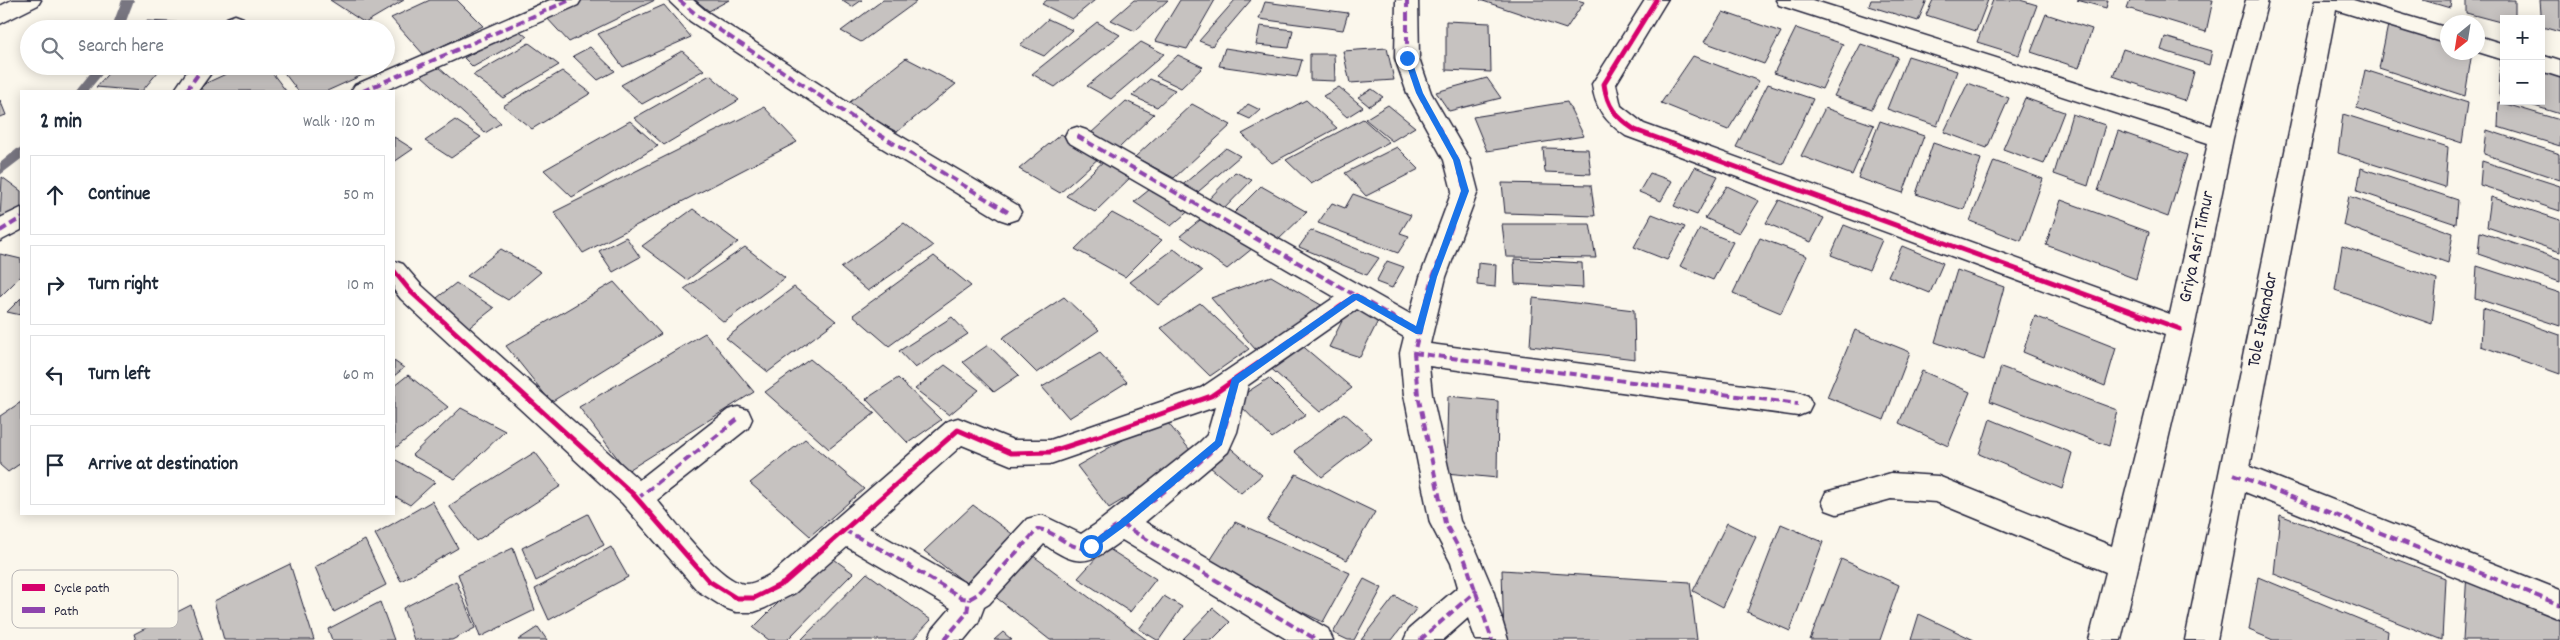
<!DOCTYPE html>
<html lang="en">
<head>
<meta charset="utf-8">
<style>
  :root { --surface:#fff; --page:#f6f6f7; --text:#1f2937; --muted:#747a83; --line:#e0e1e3 }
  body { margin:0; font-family:Dekko,sans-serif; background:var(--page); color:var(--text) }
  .controls { position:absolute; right:15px; top:15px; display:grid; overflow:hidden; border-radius:0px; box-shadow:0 2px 12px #0003 }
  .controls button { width:45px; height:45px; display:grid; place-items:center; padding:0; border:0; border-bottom:1px solid var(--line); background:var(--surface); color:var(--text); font:25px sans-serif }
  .compass { position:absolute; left:2440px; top:15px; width:45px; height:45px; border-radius:50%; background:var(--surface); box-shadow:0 2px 12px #0003; rotate:210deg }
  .stop { position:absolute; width:15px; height:15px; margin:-11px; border:4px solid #1a73e8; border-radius:50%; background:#fff }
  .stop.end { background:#1a73e8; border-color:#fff; box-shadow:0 1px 5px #0008 }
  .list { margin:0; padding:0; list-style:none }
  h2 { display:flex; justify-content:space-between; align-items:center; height:65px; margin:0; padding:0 20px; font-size:21px }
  h2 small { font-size:16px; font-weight:400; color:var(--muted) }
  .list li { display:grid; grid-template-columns:32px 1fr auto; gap:15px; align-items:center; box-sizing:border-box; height:80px; margin:0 10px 10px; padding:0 10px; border:1px solid var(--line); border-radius:0px }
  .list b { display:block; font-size:19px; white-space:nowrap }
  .list em { font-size:16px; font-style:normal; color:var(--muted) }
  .icon { flex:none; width:28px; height:28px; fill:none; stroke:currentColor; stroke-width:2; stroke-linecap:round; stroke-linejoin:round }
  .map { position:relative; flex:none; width:2560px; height:640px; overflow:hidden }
  .search { position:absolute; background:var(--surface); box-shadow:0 2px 12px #0003; left:20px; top:20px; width:375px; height:55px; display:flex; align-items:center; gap:12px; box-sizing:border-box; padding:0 18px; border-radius:28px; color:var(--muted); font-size:19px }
  .panel { position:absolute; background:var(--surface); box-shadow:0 2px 12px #0003; left:20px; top:90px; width:375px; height:425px; border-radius:0px }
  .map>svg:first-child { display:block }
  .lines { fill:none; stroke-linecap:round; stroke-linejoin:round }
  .stream { fill:#787681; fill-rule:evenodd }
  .building { fill:#c6c2c0; stroke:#22223b }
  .minor-casing { stroke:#22223b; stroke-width:3 }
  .minor { fill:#fbf7ec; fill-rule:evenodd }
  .quiet { stroke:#8e44ad; stroke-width:4; stroke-dasharray:8 4; stroke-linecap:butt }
  .cycleway-casing { stroke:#fbf7ec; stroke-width:8 }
  .cycleway { stroke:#d6006c; stroke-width:5 }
  .route { fill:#1a73e8 }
  .labels { text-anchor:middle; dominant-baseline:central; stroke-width:4; stroke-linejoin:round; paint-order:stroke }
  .street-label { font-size:19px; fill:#22223b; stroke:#fbf7ec }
  .key { fill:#fbf7ec; stroke:#bab7b7; stroke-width:1 }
  .key-label { font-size:14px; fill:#22223b }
</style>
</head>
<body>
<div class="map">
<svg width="2560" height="640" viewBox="0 0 2560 640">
  <rect width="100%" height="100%" fill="#fbf7ec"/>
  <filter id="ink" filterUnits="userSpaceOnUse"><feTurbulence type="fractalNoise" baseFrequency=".02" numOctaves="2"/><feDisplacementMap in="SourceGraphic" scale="10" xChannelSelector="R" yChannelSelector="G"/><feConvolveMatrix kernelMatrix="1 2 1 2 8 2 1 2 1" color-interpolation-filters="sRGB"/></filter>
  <g filter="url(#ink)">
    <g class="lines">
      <g class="stream">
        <path d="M122,0H134L123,29H111Z"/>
        <path d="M96,66H109L88,91H76Z"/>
        <path d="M21,148V159L0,175V163L17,149Z"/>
      </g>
    </g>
    <g class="building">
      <path d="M330,0H404L365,23Z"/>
      <path d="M430,0H457L483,26L424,55L391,18Z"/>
      <path d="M581,0H655L569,42L546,17Z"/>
      <path d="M695,0H729L709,11Z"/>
      <path d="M841,0H862L852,7Z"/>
      <path d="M883,0H912L916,2L861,42L841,31Z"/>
      <path d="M1047,0H1095L1072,19L1042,4Z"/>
      <path d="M1134,0H1168L1135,31L1111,20Z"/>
      <path d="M1180,0H1215L1187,49L1155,41Z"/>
      <path d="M1235,0H1251L1212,46L1199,41Z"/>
      <path d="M1480,0H1577L1584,2L1566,29Z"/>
      <path d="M1871,0H1927L1918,21L1869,6Z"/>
      <path d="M1933,0H1988L1976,31L1926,15Z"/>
      <path d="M1993,0H2020L2037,5L2019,55L1977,42Z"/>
      <path d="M2077,0H2108L2106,8Z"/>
      <path d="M2130,0H2213L2206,32L2127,8Z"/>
      <path d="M2423,0H2451L2450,8Z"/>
      <path d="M2466,0H2515V19H2504V23L2466,13Z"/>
      <path d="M2540,0H2560V32L2542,27Z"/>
      <path d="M1265,2L1348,13L1343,30L1259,19Z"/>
      <path d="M664,5L691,37L623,67L598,34Z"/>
      <path d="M1723,12L1781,32L1764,64L1704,42Z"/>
      <path d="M2046,14L2092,29L2079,68L2031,52Z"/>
      <path d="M1048,19L1072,30L1044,56L1020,45Z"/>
      <path d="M146,21L212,24L208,29H139Z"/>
      <path d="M1446,21L1490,23L1491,72L1446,70Z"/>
      <path d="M1097,22L1120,35L1055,87L1032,74Z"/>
      <path d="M2388,25L2448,44V52H2472L2465,96L2379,68Z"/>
      <path d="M1260,26L1293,30L1289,48L1256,45Z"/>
      <path d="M1796,28L1843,44L1822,89L1774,73Z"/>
      <path d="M517,29L527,37L473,67L464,58Z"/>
      <path d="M2165,37L2212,51L2209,65L2161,50Z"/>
      <path d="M1141,42L1164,54L1111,99L1087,86Z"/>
      <path d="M529,43L559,65L503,98L473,75Z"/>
      <path d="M1861,44L1898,57L1872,109L1834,96Z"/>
      <path d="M590,47L615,71L598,80L573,56Z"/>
      <path d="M1225,48L1302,60L1297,77L1219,66Z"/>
      <path d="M1387,48L1394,80L1350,83L1343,51Z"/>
      <path d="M2123,49L2194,72L2186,101L2113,76Z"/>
      <path d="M682,51L704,70L642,104L621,85Z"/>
      <path d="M1310,54H1334L1335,81L1310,80Z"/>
      <path d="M2501,54L2504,55V97L2499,95Z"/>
      <path d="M1178,55L1203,67L1181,88L1156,76Z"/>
      <path d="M1693,56L1759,81L1728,130L1661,103Z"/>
      <path d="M1908,56L1957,71L1937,126L1887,109Z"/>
      <path d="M906,58L956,84L897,132L846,105Z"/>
      <path d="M115,66H163L142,91L96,87Z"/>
      <path d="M243,66H267L286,91H204L200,86Z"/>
      <path d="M279,66H362L367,73L327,91H298Z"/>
      <path d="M437,66L501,123L485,133L421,75Z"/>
      <path d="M2541,66L2560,71V114L2518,101H2541Z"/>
      <path d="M2365,70L2468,103L2462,143L2357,108Z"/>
      <path d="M562,71L591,93L532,129L503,106Z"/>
      <path d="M710,75L739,100L664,145L634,118Z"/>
      <path d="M1487,78L1501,98L1449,111L1436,92Z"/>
      <path d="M1150,79L1175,90L1157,107L1132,96Z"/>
      <path d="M1968,83L2009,98L1987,148L1944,132Z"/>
      <path d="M1768,84L1813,99L1783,164L1736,147Z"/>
      <path d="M1339,87L1363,107L1347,117L1323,96Z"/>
      <path d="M1372,89L1383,97L1369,106L1358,97Z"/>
      <path d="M2025,98L2064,112L2044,164L2003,149Z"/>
      <path d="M0,100L6,115L0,117Z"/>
      <path d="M1306,100L1337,128L1272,163L1242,134Z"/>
      <path d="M1126,101L1154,114L1118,149L1090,134Z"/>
      <path d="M1567,102L1584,136L1487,151L1473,117Z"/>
      <path d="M2499,102L2560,120V146L2498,127Z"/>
      <path d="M1192,104L1231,125L1174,178L1135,157Z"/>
      <path d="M1248,104L1260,110L1250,119L1239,114Z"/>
      <path d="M1388,105L1415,127L1392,141L1365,119Z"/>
      <path d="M764,107L797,142L583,253L554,212Z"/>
      <path d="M1825,108L1874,125L1852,175L1801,156Z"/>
      <path d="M2072,114L2105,125L2088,186L2054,174Z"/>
      <path d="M2343,114L2448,147L2445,187L2338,153Z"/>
      <path d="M1363,119L1389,142L1311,184L1286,160Z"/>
      <path d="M455,120L481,137L451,158L425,141Z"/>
      <path d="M630,121L658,146L572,197L544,170Z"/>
      <path d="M1880,121L1924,136L1903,193L1858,178Z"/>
      <path d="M2487,130L2560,154V180L2484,154Z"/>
      <path d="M2118,131L2187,155L2168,217L2098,191Z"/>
      <path d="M1061,134L1101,156L1060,193L1019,169Z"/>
      <path d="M394,137L413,149L394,162Z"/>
      <path d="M1933,143L1981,159L1964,210L1916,194Z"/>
      <path d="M1397,147L1419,169L1366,196L1345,173Z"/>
      <path d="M1226,148L1240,156L1192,197L1179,188Z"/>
      <path d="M1543,148L1588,149L1591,174L1545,172Z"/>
      <path d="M1106,159L1134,174L1095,212L1066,196Z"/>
      <path d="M1994,161L2043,179L2021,241L1970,221Z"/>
      <path d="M2482,161L2560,186V211L2480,185Z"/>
      <path d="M1695,167L1718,176L1697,215L1674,206Z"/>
      <path d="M2361,168L2458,200L2456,224L2357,191Z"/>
      <path d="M1235,172L1252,180L1221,212L1205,203Z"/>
      <path d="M1650,173L1672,181L1661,201L1639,192Z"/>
      <path d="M2,177L21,191V207L0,220Z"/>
      <path d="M1502,183L1591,185L1595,216L1505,213Z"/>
      <path d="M1154,186L1191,209L1171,226L1134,202Z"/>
      <path d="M1261,186L1307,212L1275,243L1230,217Z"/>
      <path d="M1727,186L1759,201L1739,233L1705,218Z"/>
      <path d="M1353,194L1411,215L1400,233L1409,236L1398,253L1318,223L1332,203L1345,208Z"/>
      <path d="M2349,196L2453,233L2448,263L2343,225Z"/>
      <path d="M2491,197L2560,220V252L2487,227Z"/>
      <path d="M1779,200L1824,218L1811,242L1766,223Z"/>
      <path d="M2061,200L2149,232L2136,279L2046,245Z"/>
      <path d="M693,209L738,242L687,280L642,246Z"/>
      <path d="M1112,213L1162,240L1125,277L1075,249Z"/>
      <path d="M1652,214L1685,227L1667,260L1634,247Z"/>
      <path d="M1205,216L1253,248L1227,269L1180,236Z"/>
      <path d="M904,223L933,246L868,291L841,268Z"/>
      <path d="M1502,224H1590L1596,258L1506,257Z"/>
      <path d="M1844,225L1882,240L1869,270L1831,255Z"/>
      <path d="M1700,229L1733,242L1713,280L1680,266Z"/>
      <path d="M1311,230L1379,258L1367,275L1299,247Z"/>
      <path d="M2480,232L2560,259V282L2478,254Z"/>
      <path d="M626,237L640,257L613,272L599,251Z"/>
      <path d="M1760,238L1807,256L1781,313L1733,293Z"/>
      <path d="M1902,246L1943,263L1930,293L1888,276Z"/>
      <path d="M2342,246L2437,279L2432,324L2335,290Z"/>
      <path d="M745,247L785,278L724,322L684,289Z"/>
      <path d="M501,249L541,272L508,300L467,276Z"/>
      <path d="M1174,249L1202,271L1158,305L1130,282Z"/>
      <path d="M0,254L21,259V276L0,297Z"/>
      <path d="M934,256L971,286L889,346L853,315Z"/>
      <path d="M1514,259L1582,263L1583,288L1515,284Z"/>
      <path d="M1387,261L1404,267L1392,288L1376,282Z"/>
      <path d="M1478,263L1496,265L1495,287L1477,285Z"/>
      <path d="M2477,266L2560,293V326L2475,298Z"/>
      <path d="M1957,270L2004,287L1984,360L1935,342Z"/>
      <path d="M1271,276L1328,309L1255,349L1211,298Z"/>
      <path d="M614,282L661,334L551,402L506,346Z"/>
      <path d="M456,283L494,308L466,330L428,305Z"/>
      <path d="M794,287L836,321L768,372L726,338Z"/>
      <path d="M1064,297L1099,330L1037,373L1002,338Z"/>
      <path d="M21,298V315L7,312Z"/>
      <path d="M1533,298L1634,310L1635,359L1530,346Z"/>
      <path d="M1200,303L1249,349L1210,376L1161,328Z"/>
      <path d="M1349,307L1380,317L1360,357L1329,347Z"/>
      <path d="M2483,308L2560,335V374L2481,346Z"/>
      <path d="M2035,316L2116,348L2105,386L2023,352Z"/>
      <path d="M952,317L968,334L915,368L899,351Z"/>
      <path d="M1855,330L1910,352L1884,420L1827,397Z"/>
      <path d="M705,333L754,392L627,471L579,407Z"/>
      <path d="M1299,343L1352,388L1320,412L1267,365Z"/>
      <path d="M988,345L1019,375L994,392L963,362Z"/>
      <path d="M1100,353L1127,382L1069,418L1042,387Z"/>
      <path d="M810,359L875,413L829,449L765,392Z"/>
      <path d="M394,361L404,368L394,376Z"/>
      <path d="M945,365L979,390L949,415L915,389Z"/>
      <path d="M2001,367L2117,410L2109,446L1990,401Z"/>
      <path d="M1922,371L1970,392L1948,446L1899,423Z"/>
      <path d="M408,375L448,407L394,449V386Z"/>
      <path d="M898,378L941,420L908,443L866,399Z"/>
      <path d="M1269,378L1306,415L1272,438L1235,400Z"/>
      <path d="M1448,396L1498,401L1497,478L1446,473Z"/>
      <path d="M21,402V463L8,472L0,465V416Z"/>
      <path d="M461,408L505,431L455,479L412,455Z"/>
      <path d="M1344,413L1372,438L1322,477L1294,451Z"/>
      <path d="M1163,417L1195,456L1109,508L1077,466Z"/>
      <path d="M1990,419L2072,453L2062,489L1979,454Z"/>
      <path d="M805,439L864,489L810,536L750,483Z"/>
      <path d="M1226,444L1262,475L1241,493L1204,462Z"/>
      <path d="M535,452L561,486L476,541L449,506Z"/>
      <path d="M396,460L435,482L410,505L394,496V463Z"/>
      <path d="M1296,474L1375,512L1347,560L1267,521Z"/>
      <path d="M432,501L458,548L401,581L375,534Z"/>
      <path d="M973,505L1015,536L967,584L924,551Z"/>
      <path d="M588,514L604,545L536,581L522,548Z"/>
      <path d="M2280,515L2445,578L2442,640L2274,574Z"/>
      <path d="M1235,522L1350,573L1323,622L1206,567Z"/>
      <path d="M1727,523L1756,537L1723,607L1693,591Z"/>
      <path d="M1781,524L1823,542L1790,631L1747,612Z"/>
      <path d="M365,540L386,585L334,612L315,567Z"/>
      <path d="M611,547L628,577L549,620L535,589Z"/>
      <path d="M1106,547L1156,579L1130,612L1078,578Z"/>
      <path d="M513,548L535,610L480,637L458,574Z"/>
      <path d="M827,554L853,573L787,640H769L753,628Z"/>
      <path d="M1032,555L1147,640H1050L993,595Z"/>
      <path d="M1841,559L1899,585L1880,640H1810Z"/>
      <path d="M290,564L314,640H224L214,601Z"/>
      <path d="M1502,570L1690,582L1697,640H1504Z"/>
      <path d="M2467,572L2560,609V640H2463Z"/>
      <path d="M867,573L931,620L912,640H801Z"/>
      <path d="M2258,577L2388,631L2387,640H2273L2249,630Z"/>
      <path d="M1364,579L1382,588L1354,640H1348L1333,633Z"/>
      <path d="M456,581L475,628L452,640H414L403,608Z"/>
      <path d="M1164,596L1182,607L1159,640H1157L1139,629Z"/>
      <path d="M1395,596L1416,609L1392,640H1361Z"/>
      <path d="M380,602L394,640H332L328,629Z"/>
      <path d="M191,605L203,640H136L134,634Z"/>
      <path d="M1213,608L1230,622L1212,640H1182Z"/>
      <path d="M1919,614L1974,640H1911Z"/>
      <path d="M538,627L547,640H518Z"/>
      <path d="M1003,632L1012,640H994Z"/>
    </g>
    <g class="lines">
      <g class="minor-casing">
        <g id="minor">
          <path d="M12,0H41L38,5L0,24V6Z"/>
          <path d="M550,0H581L578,5L384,91H351L355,85Z"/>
          <path d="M668,0H693L706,11L887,128L1017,205L1021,212L1017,219L1008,222L999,219L869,140L690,21Z"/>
          <path d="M1396,0H1418L1419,58L1431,93L1470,160L1478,191L1446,277L1430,344L1798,392L1808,396L1812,404L1808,412L1798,416L1429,366L1432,395L1460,521L1476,550L1493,590L1508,640H1476L1468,618L1443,640H1404L1409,629L1458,587L1451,563L1430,523L1404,395L1400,353L1404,337L1357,309L1248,385L1237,432L1228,452L1145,522L1328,629L1333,640H1288L1122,540C1089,565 1078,568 1044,544L989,604L984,607L978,623L964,640H928L933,629L951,608L847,547L795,593L765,608L754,612H736L725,608L698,591L622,503L401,299L394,290V261L403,264L421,285L639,480L728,410L738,407L748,410L752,419L748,428L657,500C675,521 716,576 740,583C751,587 763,578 773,573L948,421L958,418L1013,440H1050L1094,425L1201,388L1335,297L1068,142L1065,136L1068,130L1077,127L1086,130L1410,314L1420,277L1452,191L1444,160L1407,93L1395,58ZM1215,407L1207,435L1200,442L1096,524L1081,534L1044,516H1038L1027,519L967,584L869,528L962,445L1011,465L1050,464Z"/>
          <path d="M1645,0H1667L1616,84L1621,106L1644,124L2170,314L2208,143L1779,5L1776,0H1812L2212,126L2246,0H2268L2233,138L2194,329L2121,640H2089L2106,572L1936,502L1891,499L1837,514L1826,510L1822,501L1826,492L1891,473L1938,476L2112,546L2165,335L1626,136C1606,122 1595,109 1592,84Z"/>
          <path d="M2316,0H2353L2448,28V44L2336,10L2250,467L2560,590V619L2245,492L2217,640H2185Z"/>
          <path d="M235,15L243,18L247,23L243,29H219L227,18Z"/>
          <path d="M2478,36L2504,44V60L2478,52Z"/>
          <path d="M2541,55L2560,61V77L2541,71Z"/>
          <path d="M191,66H216L198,91H174Z"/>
          <path d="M21,208V230L0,241V218Z"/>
        </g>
      </g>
      <use href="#minor" class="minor"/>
      <g class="quiet">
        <path d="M679,0L698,16L878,134L1008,212"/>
        <path d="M1407,0V58L1419,93L1457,160L1465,191L1433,277L1414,353L1418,395L1445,523L1465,560L1492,640"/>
        <path d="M230,29L235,23"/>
        <path d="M186,91L204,66"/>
        <path d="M363,91L570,0"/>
        <path d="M1077,136L1419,332"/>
        <path d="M0,231L21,218"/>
        <path d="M1414,353L1798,404"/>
        <path d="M2234,474L2560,605"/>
        <path d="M637,499L738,419"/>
        <path d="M1121,524L1317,640"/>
        <path d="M844,530L888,553L962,598L969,599L978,594L1038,529C1055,531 1066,547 1083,548C1107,536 1208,462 1219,441C1229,423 1231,400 1235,381"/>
        <path d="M944,640L967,613L969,599"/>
        <path d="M1420,640L1477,590"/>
      </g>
      <g class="cycleway-casing">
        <g id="cycleway">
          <path d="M1656,0L1604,84C1607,107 1616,117 1635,130L2180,329"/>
          <path d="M394,271L411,292L633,494L709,581L736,598H754L784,583L958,430L1011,453L1050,452L1096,437L1211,396L1356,296"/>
        </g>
      </g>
      <use href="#cycleway" class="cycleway"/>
    </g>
  </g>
  <path class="route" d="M1407,56L1411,58L1423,93L1460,160L1469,191L1437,277L1422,334H1416L1356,300L1239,383L1222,445L1124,527L1094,549H1088V544L1118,522L1215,441L1232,378L1353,294H1359L1416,326L1430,277L1461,191L1453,160L1416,93L1404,58Z"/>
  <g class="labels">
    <g class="street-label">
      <text transform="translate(2198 247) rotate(-78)">Griya Asri Timur</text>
      <text transform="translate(2264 320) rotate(-79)">Tole Iskandar</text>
    </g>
  </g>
  <rect x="12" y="570" width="166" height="58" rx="8" class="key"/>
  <rect x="22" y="584" width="23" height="7" fill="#d6006c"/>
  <rect x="22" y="607" width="23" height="6" fill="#8e44ad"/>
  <g class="key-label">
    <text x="54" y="592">Cycle path</text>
    <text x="54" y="615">Path</text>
  </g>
</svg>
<div class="controls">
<button>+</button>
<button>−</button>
</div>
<svg class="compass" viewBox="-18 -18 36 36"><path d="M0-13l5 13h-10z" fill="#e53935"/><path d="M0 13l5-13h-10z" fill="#747a83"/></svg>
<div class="stop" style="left:1091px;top:546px"></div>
<div class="stop end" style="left:1407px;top:58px"></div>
<div class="search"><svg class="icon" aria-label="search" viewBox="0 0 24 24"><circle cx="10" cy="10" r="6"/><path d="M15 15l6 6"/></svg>Search here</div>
<section class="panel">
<h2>2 min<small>Walk · 120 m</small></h2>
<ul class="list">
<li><svg class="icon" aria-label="ahead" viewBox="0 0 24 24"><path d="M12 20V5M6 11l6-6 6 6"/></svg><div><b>Continue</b></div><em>50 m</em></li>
<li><svg class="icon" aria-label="right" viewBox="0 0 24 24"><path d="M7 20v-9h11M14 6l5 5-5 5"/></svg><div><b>Turn right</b></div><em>10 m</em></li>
<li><svg class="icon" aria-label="left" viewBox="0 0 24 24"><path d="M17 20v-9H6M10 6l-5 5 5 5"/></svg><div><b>Turn left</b></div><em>60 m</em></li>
<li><svg class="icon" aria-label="arrive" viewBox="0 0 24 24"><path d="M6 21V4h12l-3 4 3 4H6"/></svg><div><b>Arrive at destination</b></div></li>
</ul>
</section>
</div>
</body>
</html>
